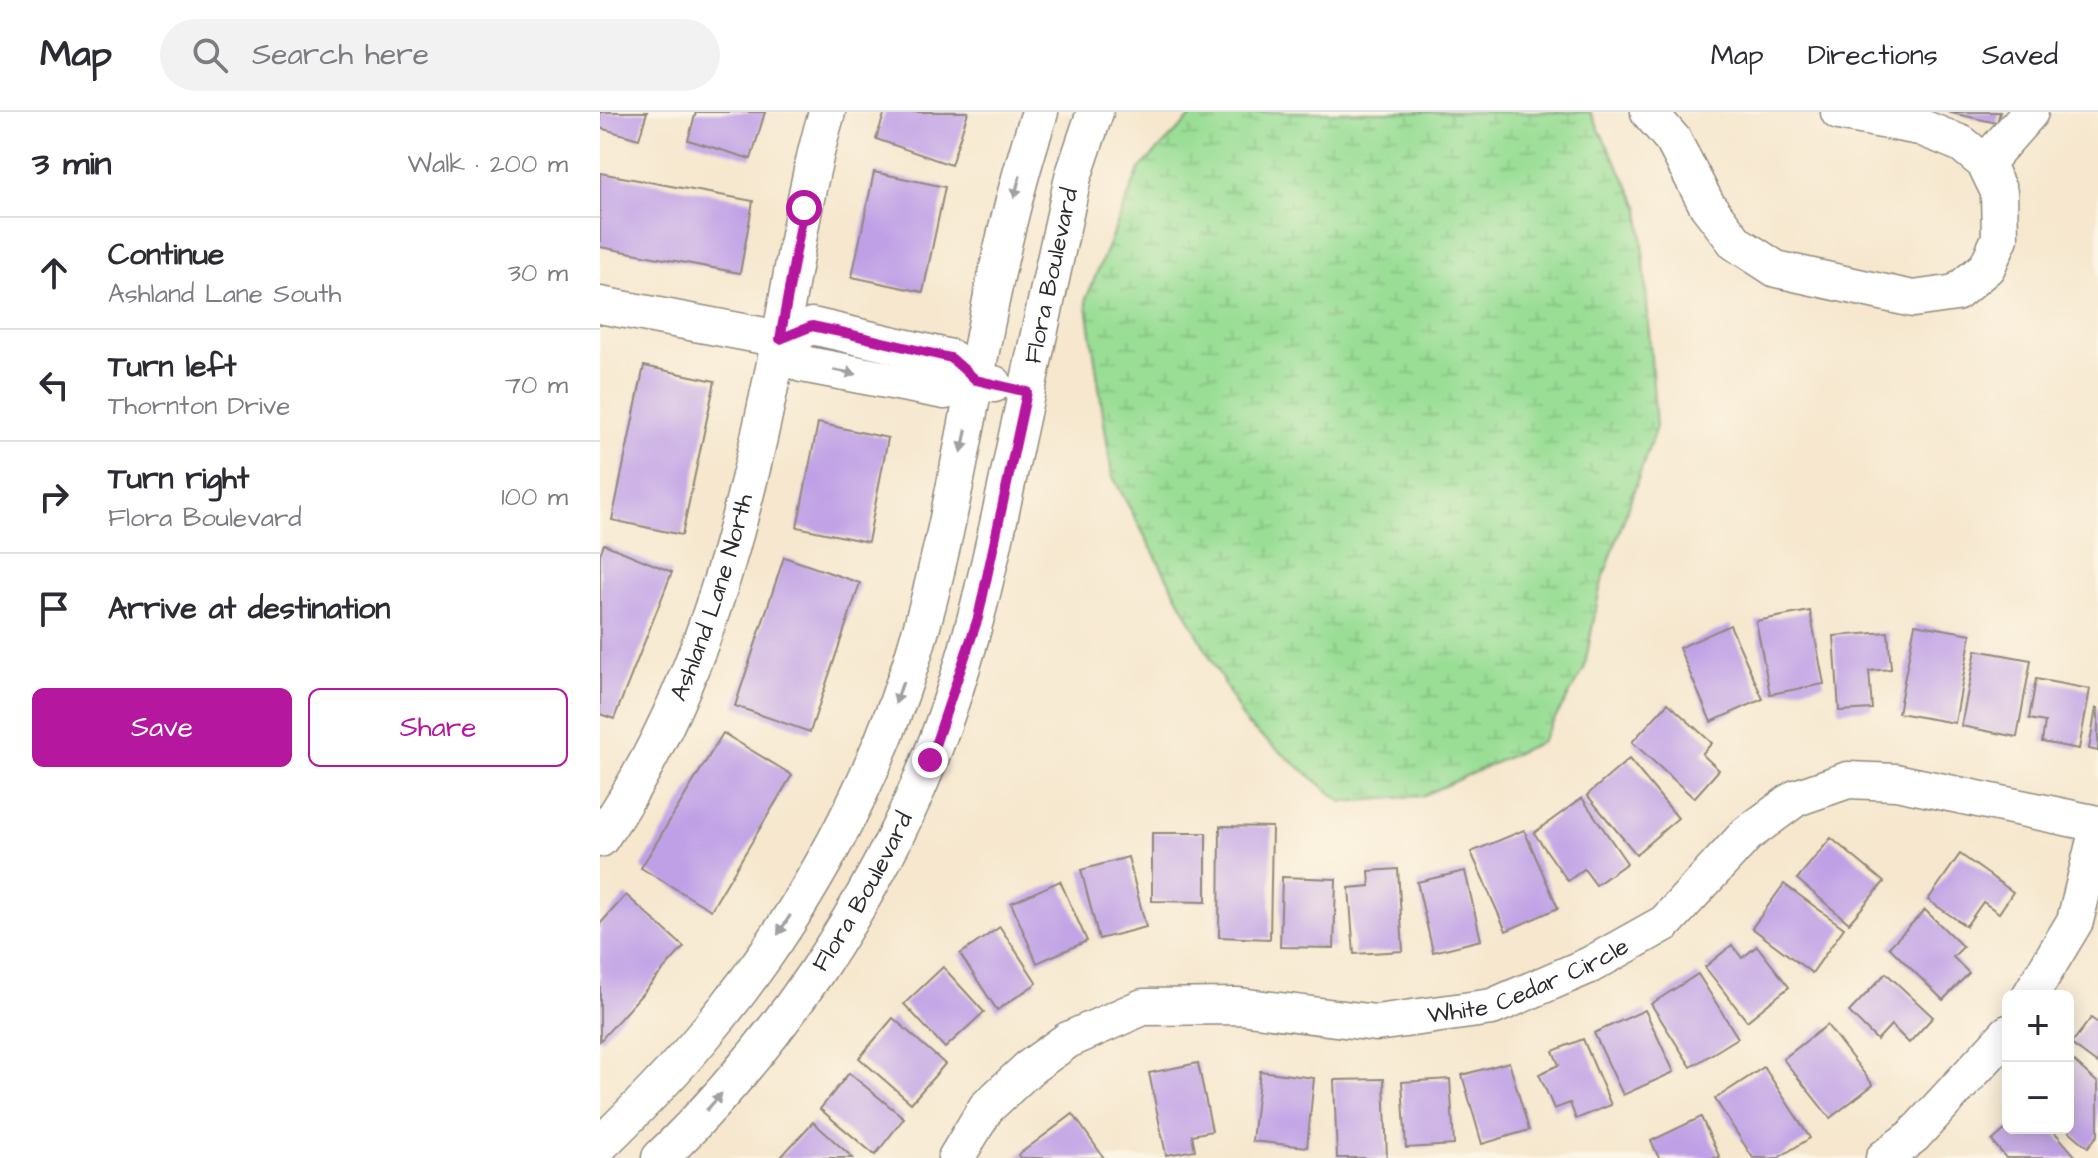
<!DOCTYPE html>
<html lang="en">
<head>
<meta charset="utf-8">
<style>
  :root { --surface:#fff; --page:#f2f2f3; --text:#2b2b33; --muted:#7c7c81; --line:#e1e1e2; --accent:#b5179e }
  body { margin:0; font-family:"Architects Daughter",sans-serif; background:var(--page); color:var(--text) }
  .controls { position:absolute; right:24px; bottom:24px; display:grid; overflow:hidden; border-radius:12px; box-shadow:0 4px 20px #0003 }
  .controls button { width:72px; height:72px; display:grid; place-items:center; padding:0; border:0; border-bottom:2px solid var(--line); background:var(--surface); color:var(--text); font:40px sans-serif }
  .stop { position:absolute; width:24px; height:24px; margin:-18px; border:6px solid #b5179e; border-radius:50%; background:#fff }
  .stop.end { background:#b5179e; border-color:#fff; box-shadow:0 2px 8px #0008 }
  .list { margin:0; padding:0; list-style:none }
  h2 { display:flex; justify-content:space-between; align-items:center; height:104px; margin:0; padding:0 32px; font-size:34px }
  h2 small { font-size:26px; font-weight:400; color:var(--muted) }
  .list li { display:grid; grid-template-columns:52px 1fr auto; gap:24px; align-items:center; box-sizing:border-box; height:112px; padding:0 32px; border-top:2px solid var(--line) }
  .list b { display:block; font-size:30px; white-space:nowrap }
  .list p { margin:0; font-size:26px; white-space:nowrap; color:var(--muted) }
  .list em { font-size:26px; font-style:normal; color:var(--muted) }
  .actions { display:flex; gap:16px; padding:24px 32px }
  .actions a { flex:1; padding:18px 0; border:2px solid var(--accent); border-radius:12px; text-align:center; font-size:28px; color:var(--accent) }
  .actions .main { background:var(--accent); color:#fff }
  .icon { flex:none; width:44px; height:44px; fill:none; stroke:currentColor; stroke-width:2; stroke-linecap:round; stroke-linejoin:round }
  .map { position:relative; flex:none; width:1498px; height:1046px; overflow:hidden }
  header { display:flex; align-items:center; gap:48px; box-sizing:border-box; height:112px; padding:0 40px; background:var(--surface); border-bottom:2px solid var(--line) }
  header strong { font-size:38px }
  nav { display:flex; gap:44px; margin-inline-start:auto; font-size:28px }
  .search { width:560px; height:72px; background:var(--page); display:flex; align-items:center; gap:20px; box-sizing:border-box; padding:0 28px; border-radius:44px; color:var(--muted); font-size:30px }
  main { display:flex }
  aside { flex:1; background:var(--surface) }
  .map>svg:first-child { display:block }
  .wetland { fill:url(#wetland-marsh); stroke:#628460; stroke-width:2 }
  .building { fill:#bfa0e6 }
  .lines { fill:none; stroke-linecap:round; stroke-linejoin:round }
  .minor-casing { stroke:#90897c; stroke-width:39 }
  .minor { stroke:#fff; stroke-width:36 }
  .oneway { fill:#a0a0a0 }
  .route { stroke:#b5179e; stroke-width:10 }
  .labels { text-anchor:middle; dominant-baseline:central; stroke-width:7; stroke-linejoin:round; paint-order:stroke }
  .street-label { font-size:24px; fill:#2b2b2b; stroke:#fcf5e5 }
</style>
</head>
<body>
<header>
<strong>Map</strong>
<div class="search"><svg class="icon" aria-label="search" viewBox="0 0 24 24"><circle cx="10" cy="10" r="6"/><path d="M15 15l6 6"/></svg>Search here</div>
<nav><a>Map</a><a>Directions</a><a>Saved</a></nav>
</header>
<main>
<aside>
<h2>3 min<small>Walk · 200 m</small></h2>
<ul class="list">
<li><svg class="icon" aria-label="ahead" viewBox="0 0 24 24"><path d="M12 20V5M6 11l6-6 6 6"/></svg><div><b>Continue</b><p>Ashland Lane South</p></div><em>30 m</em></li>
<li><svg class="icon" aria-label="left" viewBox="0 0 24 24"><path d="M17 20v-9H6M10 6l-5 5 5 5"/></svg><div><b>Turn left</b><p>Thornton Drive</p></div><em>70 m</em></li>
<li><svg class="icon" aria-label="right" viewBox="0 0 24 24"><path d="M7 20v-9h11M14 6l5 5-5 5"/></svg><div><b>Turn right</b><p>Flora Boulevard</p></div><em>100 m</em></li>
<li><svg class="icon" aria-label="arrive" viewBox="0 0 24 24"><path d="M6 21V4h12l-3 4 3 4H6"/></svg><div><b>Arrive at destination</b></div></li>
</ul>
<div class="actions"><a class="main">Save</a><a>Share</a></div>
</aside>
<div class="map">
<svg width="1498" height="1046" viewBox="0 0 1498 1046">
  <defs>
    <pattern id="wetland-marsh" width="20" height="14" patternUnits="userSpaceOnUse" patternTransform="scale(2)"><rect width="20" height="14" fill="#9ade96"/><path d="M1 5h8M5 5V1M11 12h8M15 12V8" fill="none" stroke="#85bf81"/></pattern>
  </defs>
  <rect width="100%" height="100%" fill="#fcf5e5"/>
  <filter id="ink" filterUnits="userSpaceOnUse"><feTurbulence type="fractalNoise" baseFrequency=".0125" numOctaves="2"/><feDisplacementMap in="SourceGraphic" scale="16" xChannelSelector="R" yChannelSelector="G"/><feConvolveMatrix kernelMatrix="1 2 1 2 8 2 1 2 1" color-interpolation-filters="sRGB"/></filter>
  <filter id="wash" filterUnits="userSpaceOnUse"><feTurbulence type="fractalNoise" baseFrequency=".006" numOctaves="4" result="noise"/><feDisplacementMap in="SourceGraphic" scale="32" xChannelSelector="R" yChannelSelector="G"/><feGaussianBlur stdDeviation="1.8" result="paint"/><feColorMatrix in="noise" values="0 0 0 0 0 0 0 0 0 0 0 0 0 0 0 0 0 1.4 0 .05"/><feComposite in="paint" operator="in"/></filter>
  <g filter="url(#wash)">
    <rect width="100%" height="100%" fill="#f6e7ce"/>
    <path class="wetland" d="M596,0H990L1040,96L1056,315L1000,476L984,558L941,630L822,684L742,690L646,612L512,363L486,187L540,56Z"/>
    <g id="blocks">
      <g class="building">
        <path d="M0,0H47L39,27L0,16Z"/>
        <path d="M96,0H165L151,47L88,28Z"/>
        <path d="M285,0H368L351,53L276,27Z"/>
        <path d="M1347,0H1400L1397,11Z"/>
        <path d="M274,60L345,75L323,180L252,165Z"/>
        <path d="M0,61L153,89L140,161L0,135Z"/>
        <path d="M44,254L115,269L82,423L12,408Z"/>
        <path d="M218,311L288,326L268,430L197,415Z"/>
        <path d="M4,432L72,460L14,607L0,602V442Z"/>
        <path d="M184,445L260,471L210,620L135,594Z"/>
        <path d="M1210,499L1224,572L1170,582L1156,509Z"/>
        <path d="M1315,512L1371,522L1355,611L1298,601Z"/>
        <path d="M1130,513L1163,587L1111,610L1079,536Z"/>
        <path d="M1288,520L1291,557L1269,559L1272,597L1239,599L1234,524Z"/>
        <path d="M1376,538L1431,548L1417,625L1361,614Z"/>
        <path d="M1436,567L1490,577L1479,637L1442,630L1445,610L1429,607Z"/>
        <path d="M1068,591L1112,631L1102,642L1119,658L1094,686L1032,630Z"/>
        <path d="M1496,596H1498V639L1489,637Z"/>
        <path d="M123,621L192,663L111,798L41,756Z"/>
        <path d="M1029,647L1078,706L1036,742L987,683Z"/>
        <path d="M982,686L1027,751L996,773L984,757L968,769L934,721Z"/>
        <path d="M620,714L672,715L670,827L619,825Z"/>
        <path d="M924,718L958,796L906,819L871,740Z"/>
        <path d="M552,721H606V790L552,789Z"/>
        <path d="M1231,726L1284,770L1249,811L1197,767Z"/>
        <path d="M1360,742L1413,780L1399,801L1383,790L1366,814L1328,788Z"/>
        <path d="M528,745L546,815L499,827L481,758Z"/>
        <path d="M798,757L803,839L754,842L749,776L770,774L769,759Z"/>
        <path d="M865,759L881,828L833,840L817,770Z"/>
        <path d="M682,765L736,767L734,836L680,835Z"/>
        <path d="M460,769L487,829L437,851L411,791Z"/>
        <path d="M1184,772L1244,816L1212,861L1152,816Z"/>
        <path d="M26,783L84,835L0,929V812Z"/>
        <path d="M1325,798L1363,835L1353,845L1369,861L1343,888L1289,835Z"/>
        <path d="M400,815L437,871L397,898L360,842Z"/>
        <path d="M1132,833L1142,846L1157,834L1189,875L1147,909L1105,855Z"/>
        <path d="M343,855L384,900L345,936L304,892Z"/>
        <path d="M1286,861L1333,905L1309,931L1291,913L1277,928L1249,900Z"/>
        <path d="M1098,862L1138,926L1091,955L1051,892Z"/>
        <path d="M1045,898L1074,960L1023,983L994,921Z"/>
        <path d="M293,906L345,952L311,991L259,946Z"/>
        <path d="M1491,906L1498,911V952L1471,932Z"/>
        <path d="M1227,913L1273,973L1230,1006L1183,947Z"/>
        <path d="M983,927L1011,993L976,1007L970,991L954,997L939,962L959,953L953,939Z"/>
        <path d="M1468,944L1498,971V1023L1488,1035L1468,1018Z"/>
        <path d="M909,950L929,1018L882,1032L862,963Z"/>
        <path d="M598,951L612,1019L592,1023L595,1038L566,1043L549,961Z"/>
        <path d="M1164,955L1210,1026L1178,1046H1153L1115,987Z"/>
        <path d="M660,959L714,966L707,1035L652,1029Z"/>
        <path d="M249,961L304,1006L275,1043L220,997Z"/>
        <path d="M784,967L787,1046H737L734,968Z"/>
        <path d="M850,967L854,1033L806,1036L802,970Z"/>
        <path d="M473,1002L504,1046H420L418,1043Z"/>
        <path d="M1101,1005L1120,1046H1059L1051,1029Z"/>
        <path d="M213,1010L253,1046H180Z"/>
        <path d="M1407,1016H1451L1477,1046H1406L1392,1029Z"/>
      </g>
    </g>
  </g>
  <g filter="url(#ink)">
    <use href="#blocks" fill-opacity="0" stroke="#90897c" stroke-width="2"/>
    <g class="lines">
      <g class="minor-casing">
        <g id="minor">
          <path d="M1049,0L1073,28L1107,93L1136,131L1176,157L1313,187L1356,181L1387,155L1400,126L1399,80L1385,51L1362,32L1320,15L1239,0"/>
          <path d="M1385,51L1430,0"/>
          <path d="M0,193L180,227L212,214L351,246L376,268L394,272"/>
          <path d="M180,227L202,252L345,279L376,268"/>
          <path id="s1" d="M0,727C104,578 145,401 180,226C195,151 205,74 227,0"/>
          <path d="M1430,884L1475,809L1498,716"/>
          <path d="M0,1033C36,998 72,962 104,923C203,806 281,662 322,514C369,344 384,167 440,0"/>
          <path id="s2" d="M60,1046C175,935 270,796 330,647C370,547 392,443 414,338C434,247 453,156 473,65L495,0"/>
          <path id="s3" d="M356,1046L386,996L429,956L468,928L543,895L639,894L776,911L892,895L990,853L1065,811L1147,722L1196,686L1248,668L1296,670L1498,712"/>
          <path d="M1284,1046L1313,1024L1408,921"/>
        </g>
      </g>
      <use href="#minor" class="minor"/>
    </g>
    <defs><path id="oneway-solid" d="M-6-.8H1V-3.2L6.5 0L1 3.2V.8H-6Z" transform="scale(2)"/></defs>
    <g class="oneway">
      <use href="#oneway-solid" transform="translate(417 75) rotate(105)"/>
      <use href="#oneway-solid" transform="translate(245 260) rotate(10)"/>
      <use href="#oneway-solid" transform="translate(364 329) rotate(102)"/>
      <use href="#oneway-solid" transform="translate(299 581) rotate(109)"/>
      <use href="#oneway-solid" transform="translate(184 813) rotate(123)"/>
      <use href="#oneway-solid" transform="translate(114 990) rotate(-48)"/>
    </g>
  </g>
  <g class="lines" filter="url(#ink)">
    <path class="route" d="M204,96L180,227L212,214L245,221L351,246L376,268L427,280L378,506L330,648"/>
  </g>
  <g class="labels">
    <g class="street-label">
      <text stroke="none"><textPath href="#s2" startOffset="984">Flora Boulevard</textPath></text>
      <text stroke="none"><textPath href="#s1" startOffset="268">Ashland Lane North</textPath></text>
      <text stroke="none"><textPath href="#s2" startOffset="336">Flora Boulevard</textPath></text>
      <text stroke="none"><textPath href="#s3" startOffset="640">White Cedar Circle</textPath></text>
    </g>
  </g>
</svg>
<div class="controls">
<button>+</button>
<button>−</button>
</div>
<div class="stop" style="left:204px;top:96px"></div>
<div class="stop end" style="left:330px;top:648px"></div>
</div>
</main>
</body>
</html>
